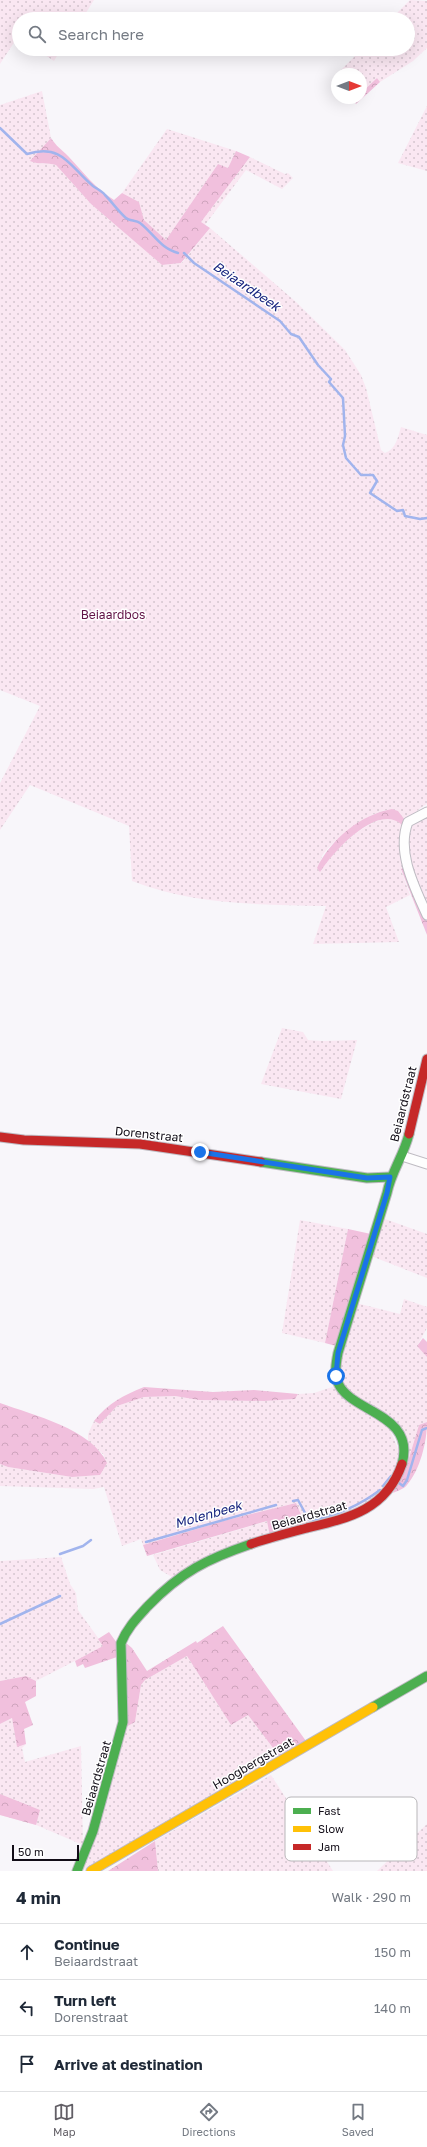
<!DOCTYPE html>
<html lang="en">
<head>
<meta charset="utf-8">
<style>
  :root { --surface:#fff; --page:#f6f6f7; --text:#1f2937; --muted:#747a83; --line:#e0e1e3; --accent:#625f66 }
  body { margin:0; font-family:"Golos Text",sans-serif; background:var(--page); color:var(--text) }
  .compass { position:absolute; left:331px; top:68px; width:36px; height:36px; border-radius:50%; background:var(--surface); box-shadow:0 4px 16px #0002; rotate:90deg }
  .scale { position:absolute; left:12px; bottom:10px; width:67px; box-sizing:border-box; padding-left:4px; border:2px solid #120d17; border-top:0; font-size:11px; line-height:14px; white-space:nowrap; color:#120d17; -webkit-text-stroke:3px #fff; paint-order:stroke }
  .stop { position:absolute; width:12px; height:12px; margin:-9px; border:3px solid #1a73e8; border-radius:50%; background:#fff }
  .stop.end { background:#1a73e8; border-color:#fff; box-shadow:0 1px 4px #0008 }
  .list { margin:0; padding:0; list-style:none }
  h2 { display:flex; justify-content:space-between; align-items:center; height:52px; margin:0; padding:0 16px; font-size:17px }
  h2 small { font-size:13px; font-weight:400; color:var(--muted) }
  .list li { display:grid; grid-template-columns:26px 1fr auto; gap:12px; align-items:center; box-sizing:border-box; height:56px; padding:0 16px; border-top:1px solid var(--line) }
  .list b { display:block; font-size:15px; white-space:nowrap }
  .list p { margin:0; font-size:13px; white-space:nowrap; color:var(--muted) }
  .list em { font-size:13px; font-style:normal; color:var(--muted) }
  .icon { flex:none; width:22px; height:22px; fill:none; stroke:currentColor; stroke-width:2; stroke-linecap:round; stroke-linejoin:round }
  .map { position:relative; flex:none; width:427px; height:1871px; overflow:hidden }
  .search { position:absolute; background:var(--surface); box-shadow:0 4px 16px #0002; left:12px; right:12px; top:12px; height:44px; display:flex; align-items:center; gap:10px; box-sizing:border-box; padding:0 14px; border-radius:22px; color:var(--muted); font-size:15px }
  .sheet { height:220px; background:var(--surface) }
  nav { display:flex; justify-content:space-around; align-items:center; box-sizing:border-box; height:56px; border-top:1px solid var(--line); background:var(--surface); font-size:11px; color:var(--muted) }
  nav a { display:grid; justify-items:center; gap:2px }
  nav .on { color:var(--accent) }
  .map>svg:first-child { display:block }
  .green { fill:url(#green-dots) }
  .forest { fill:url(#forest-crowns) }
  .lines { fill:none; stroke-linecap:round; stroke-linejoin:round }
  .stream { stroke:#a1b4ed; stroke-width:2.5 }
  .street-casing { stroke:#bebbc2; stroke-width:11 }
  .fast-casing { stroke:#bebbc2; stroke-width:11 }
  .slow-casing { stroke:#bebbc2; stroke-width:11 }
  .jam-casing { stroke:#bebbc2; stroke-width:11 }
  .street { stroke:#fefefe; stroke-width:9 }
  .fast { stroke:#4caf50; stroke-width:9 }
  .slow { stroke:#ffc107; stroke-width:9 }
  .jam { stroke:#c62828; stroke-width:9 }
  .route { stroke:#1a73e8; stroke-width:5 }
  .labels { text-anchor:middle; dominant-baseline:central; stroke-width:3; stroke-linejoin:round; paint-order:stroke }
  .park-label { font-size:12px; fill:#611447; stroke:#fff }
  .street-label { font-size:12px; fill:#120d17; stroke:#fff }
  .water-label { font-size:13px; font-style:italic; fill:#15237e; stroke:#fff }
  .key { fill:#fff; stroke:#b8b6b9; stroke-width:1 }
  .key-label { font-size:11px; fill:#120d17 }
</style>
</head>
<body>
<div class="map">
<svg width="427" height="1871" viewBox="0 0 427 1871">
  <defs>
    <pattern id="green-dots" width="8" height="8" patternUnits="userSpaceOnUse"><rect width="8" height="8" fill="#fae7f2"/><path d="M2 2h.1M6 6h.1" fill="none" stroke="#d5c5cf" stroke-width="1.8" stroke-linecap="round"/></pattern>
    <pattern id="forest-crowns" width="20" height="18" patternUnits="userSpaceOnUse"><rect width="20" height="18" fill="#f1c0dd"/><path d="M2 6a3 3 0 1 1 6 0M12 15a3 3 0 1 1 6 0" fill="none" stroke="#cea4bd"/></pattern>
  </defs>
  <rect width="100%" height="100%" fill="#f8f6fa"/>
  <g class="green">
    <path d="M0,0H94L82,19H19V38H17L0,64Z"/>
    <path d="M410,0L427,1V48L413,61L380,82L377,78L361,93V74H337V82L333,78L362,49H408V19H391Z"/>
    <path d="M36,49H61L54,61Z"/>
    <path d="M42,91L51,138L31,161C39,165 47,162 56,165L91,204L162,265L182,263L210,228L295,301L345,350L361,375L366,388L381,450L385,453C396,449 398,437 401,427L427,435V804C418,808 414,816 405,820C401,816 399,811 394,810C374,806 332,840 322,856C320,860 321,867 320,871C334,851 369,814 396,819L402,825L401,839L406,867L401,870L410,895L386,907L399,942L313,944L326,906C259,904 196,906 132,881L129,826L30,785L0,830V783L40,706L0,690V105Z"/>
    <path d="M427,106V171L398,163Z"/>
    <path d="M167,129L236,151L228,168L218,164L166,240L144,220L139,202L122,193Z"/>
    <path d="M250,157L285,174L288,173L293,178L282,189L246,170L205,225L200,223Z"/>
    <path d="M427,816V908L412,872L408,850L410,827L415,822Z"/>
    <path d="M282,1028L303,1032L308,1040L322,1041L357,1040L341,1099L261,1084Z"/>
    <path d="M385,1219L427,1234V1278L371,1256Z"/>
    <path d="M300,1220L348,1229L325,1343L282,1333Z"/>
    <path d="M404,1299L427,1307V1328L417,1346L427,1357V1422L419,1425L409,1458L405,1442L347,1390L338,1370L356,1303L400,1314Z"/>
    <path d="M335,1386L386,1421L400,1453L392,1480L362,1507L306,1526L296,1503L223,1521L143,1545L141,1539L122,1546L104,1487L93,1489L0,1486V1464L8,1467L72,1477L100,1475L104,1455L88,1441V1434L94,1421L100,1424L117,1406L144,1397L175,1396L199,1400L264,1401L295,1399L298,1394L314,1393Z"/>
    <path d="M268,1521L270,1536L172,1577L160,1570L153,1555Z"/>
    <path d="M61,1557L70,1584L76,1593L78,1610L104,1646L36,1681L26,1676L0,1681V1561Z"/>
    <path d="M187,1656L231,1725L248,1715L280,1757L88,1869H84L126,1727L135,1722L141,1685L145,1680Z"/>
    <path d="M12,1718L17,1746L26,1744L22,1748L25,1762L81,1746L83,1845L36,1825L0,1815V1724Z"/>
    <path d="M271,1775L333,1871H158L155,1841Z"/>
    <path d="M427,1824V1871H377L378,1870Z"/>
  </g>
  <g class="forest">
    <path d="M377,78L380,82L356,104L353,100L355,98H361V93Z"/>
    <path d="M51,138C56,146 62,150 68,156C83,172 96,189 114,200L122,193L139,202L144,220L166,240L218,164L228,168L236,151L250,157L201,222L210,228L181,263L162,265L91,204L56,165C47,162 39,165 30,161Z"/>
    <path d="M392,809L398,811L405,820L402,825C378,802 333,852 320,872L317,868C330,840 361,814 392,809Z"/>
    <path d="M406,867L427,921V935L401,869Z"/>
    <path d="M348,1229L371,1234L336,1346L325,1343Z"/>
    <path d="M423,1338L427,1342V1357L417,1346Z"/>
    <path d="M144,1387L213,1392L254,1390L298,1394L295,1399L264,1401L199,1400L175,1396L144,1397L117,1406L100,1424L94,1421C108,1403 124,1395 144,1387Z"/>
    <path d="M0,1403C33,1415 92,1429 107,1463L100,1475L72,1477L8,1467L0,1464Z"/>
    <path d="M427,1422C427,1442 420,1470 407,1485C404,1489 397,1491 393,1493L409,1458L419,1425Z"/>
    <path d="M296,1503L306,1526L270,1536L267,1521L147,1556L143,1545L223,1521Z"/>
    <path d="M223,1626L306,1741L280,1757L248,1715L231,1725L187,1656L145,1680L141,1685L135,1722L126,1727L125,1642L132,1648L147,1671L196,1641L197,1643Z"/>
    <path d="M109,1632L117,1643V1657L85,1668L83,1664L77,1667L75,1661L103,1646L98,1639Z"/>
    <path d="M26,1676L36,1681V1696L25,1702L33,1725L24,1729L26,1744L17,1747L12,1718L0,1724V1681Z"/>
    <path d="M0,1794L40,1810L36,1825L0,1815Z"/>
    <path d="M155,1841L158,1871H108Z"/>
  </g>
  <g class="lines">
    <g class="stream">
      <path d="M0,128L27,154C63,143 70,167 93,186C97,189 102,191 105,195C112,202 118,211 126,218C129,221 136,220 140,223C153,233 161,249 178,253"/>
      <path d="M184,253L194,263L280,321L291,334L299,337L318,365L331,379L329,382L343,398L345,436L343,445L346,458L361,475H373L377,481L370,493L397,511L403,510L405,516L420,519L427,518"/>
      <path d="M399,1483L403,1486L407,1480L422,1430L427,1428"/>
      <path d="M383,1486L391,1476"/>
      <path d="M293,1501L298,1500L309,1520H312C338,1515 359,1506 380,1490"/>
      <path d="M146,1542L276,1505"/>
      <path d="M60,1554L83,1546L91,1540"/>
      <path d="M0,1624L60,1596"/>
    </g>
    <g class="street-casing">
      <g id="street">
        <path d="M427,812L408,822C396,852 415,888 427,915"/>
        <path d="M402,1156L427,1164"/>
      </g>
    </g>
    <g class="fast-casing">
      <g id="fast">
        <path d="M261,1162L367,1178L390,1177"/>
        <path d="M402,1464C416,1413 351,1413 338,1383C334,1374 336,1363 338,1353L387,1193C391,1172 404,1155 409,1134"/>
        <path d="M373,1707L427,1676"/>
        <path d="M77,1871L93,1831L123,1722L121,1643C127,1628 137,1618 148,1606C181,1572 207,1559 251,1544"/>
      </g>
    </g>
    <g class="slow-casing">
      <path id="slow" d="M91,1871L373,1707"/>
    </g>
    <g class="jam-casing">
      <g id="jam">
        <path d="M409,1134L427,1059"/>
        <path d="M0,1137L24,1140L140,1144L261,1162"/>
        <path d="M251,1544C269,1538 288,1533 307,1528C349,1518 386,1510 402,1464"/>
      </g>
    </g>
    <use href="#street" class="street"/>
    <use href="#fast" class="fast"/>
    <use href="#slow" class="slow"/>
    <use href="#jam" class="jam"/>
  </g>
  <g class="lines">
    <path class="route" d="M200,1152L367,1178L390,1177L387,1193L338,1353L336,1376"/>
  </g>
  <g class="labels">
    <g class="park-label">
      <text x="113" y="614">Beiaardbos</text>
    </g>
    <g class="street-label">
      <text transform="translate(403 1104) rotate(-76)">Beiaardstraat</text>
      <text transform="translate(149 1134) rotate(6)">Dorenstraat</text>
      <text transform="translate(309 1515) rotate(-16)">Beiaardstraat</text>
      <text transform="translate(253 1763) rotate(-30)">Hoogbergstraat</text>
      <text transform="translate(96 1778) rotate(-74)">Beiaardstraat</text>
    </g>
    <g class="water-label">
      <text transform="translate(247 286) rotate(34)">Beiaardbeek</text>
      <text transform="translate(208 1514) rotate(-16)">Molenbeek</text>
    </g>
  </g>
  <rect x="285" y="1797" width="132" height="64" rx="6" class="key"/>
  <rect x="293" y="1808" width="18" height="6" fill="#4caf50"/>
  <rect x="293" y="1826" width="18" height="6" fill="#ffc107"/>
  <rect x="293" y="1844" width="18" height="6" fill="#c62828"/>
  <g class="key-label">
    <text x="318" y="1815">Fast</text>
    <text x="318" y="1833">Slow</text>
    <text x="318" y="1851">Jam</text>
  </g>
</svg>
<svg class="compass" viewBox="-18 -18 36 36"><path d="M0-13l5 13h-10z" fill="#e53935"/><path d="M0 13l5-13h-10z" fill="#747a83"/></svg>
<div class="scale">50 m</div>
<div class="stop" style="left:336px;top:1376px"></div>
<div class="stop end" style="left:200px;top:1152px"></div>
<div class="search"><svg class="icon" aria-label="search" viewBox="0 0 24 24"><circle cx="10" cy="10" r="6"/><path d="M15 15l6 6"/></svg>Search here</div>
</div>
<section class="sheet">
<h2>4 min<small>Walk · 290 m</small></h2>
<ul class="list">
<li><svg class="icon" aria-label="ahead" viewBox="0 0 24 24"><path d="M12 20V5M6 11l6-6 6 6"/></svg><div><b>Continue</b><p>Beiaardstraat</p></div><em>150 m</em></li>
<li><svg class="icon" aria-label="left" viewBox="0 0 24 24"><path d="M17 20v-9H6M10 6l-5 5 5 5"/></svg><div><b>Turn left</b><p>Dorenstraat</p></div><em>140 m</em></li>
<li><svg class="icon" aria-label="arrive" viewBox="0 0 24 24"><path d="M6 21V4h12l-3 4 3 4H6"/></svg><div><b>Arrive at destination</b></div></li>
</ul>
</section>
<nav>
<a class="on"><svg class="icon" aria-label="map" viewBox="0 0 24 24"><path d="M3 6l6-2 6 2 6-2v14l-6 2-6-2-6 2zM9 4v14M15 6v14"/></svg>Map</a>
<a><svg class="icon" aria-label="directions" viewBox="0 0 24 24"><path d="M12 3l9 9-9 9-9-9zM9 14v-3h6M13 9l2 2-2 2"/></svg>Directions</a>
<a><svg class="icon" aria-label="saved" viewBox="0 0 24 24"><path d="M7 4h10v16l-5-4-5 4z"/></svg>Saved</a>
</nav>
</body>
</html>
